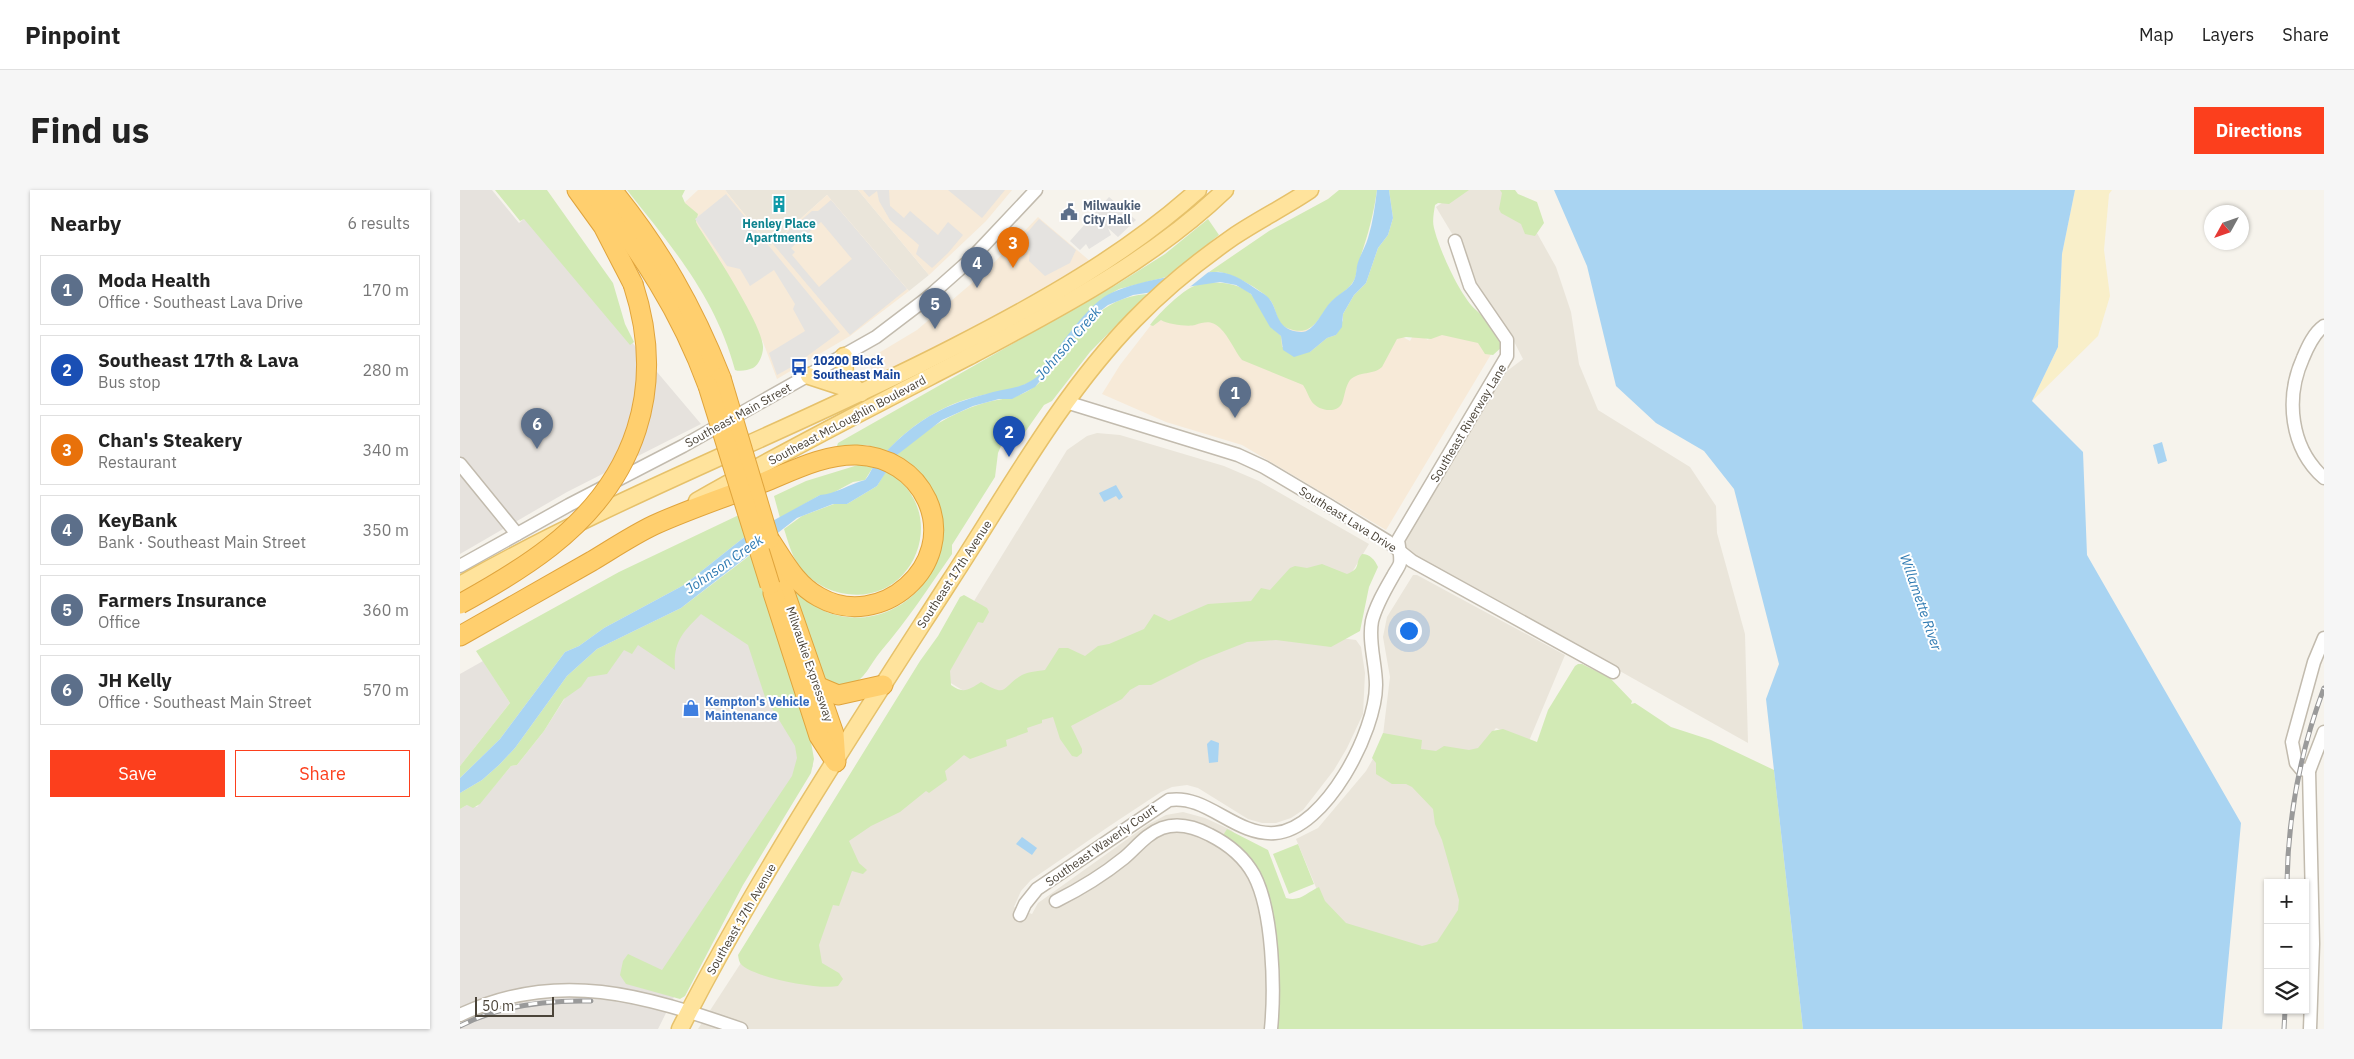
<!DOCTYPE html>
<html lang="en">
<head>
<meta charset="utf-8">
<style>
  :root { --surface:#fff; --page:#f6f6f6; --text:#222; --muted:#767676; --line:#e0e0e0; --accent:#fc3f1d }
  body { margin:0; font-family:"IBM Plex Sans",sans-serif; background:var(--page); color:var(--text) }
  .controls { position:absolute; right:15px; bottom:15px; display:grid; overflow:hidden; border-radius:0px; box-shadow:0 1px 4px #0004 }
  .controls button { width:45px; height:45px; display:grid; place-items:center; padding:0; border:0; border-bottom:1px solid var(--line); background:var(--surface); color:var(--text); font:25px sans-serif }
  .compass { position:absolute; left:1744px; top:15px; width:45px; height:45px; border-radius:50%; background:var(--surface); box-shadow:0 1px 4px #0004; rotate:230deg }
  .scale { position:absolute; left:15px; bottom:12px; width:79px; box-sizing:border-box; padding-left:5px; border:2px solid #4b4439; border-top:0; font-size:14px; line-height:18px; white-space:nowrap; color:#4b4439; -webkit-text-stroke:4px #fff; paint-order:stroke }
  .you { position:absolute; left:948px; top:440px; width:18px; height:18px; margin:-12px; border:4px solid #fff; border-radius:50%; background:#1a73e8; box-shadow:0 0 0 8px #1a73e833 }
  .badge { display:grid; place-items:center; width:32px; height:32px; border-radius:50%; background:var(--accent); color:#fff; font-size:16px; font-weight:700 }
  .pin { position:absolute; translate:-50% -41px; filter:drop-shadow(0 1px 2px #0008) }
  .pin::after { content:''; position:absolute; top:26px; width:18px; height:15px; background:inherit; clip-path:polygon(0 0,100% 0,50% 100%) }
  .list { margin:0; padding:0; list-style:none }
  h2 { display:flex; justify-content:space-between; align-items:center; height:65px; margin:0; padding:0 20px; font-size:21px }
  h2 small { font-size:16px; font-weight:400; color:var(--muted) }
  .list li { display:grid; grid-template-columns:32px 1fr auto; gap:15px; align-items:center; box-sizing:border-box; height:70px; margin:0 10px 10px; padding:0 10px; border:1px solid var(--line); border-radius:0px }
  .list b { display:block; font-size:19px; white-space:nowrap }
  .list p { margin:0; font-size:16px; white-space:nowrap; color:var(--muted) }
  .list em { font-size:16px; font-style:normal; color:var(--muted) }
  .actions { display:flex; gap:10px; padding:15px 20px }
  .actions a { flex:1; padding:11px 0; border:1px solid var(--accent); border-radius:0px; text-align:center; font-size:18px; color:var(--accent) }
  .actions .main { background:var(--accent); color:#fff }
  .icon { flex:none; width:28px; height:28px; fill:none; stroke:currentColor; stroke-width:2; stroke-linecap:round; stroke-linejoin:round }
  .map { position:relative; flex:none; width:1864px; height:839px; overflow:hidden; border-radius:0px }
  header { display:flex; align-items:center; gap:30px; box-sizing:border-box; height:70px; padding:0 25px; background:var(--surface); border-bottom:1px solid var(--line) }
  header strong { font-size:24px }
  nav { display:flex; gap:28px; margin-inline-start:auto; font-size:18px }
  .intro { display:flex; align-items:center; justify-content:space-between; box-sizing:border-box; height:120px; padding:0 30px }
  h1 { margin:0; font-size:35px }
  .button { padding:12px 22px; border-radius:0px; background:var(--accent); color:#fff; font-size:18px; font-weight:700 }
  main { display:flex; gap:30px; padding:0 30px }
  aside { flex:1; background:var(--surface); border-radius:0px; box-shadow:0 1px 4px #0004 }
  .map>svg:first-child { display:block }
  .residential { fill:#eae5da }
  .commercial { fill:#f7ead8 }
  .industrial { fill:#e6e2dd }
  .green { fill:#d2eab5 }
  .sand { fill:#f9efc9 }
  .parking { fill:#e5e3e0; fill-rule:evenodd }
  .water { fill:#a9d4f2 }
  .pier { fill:#f6f3ec }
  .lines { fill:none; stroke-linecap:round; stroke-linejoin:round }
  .minor-casing { stroke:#c2bbae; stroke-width:15 }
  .major-casing { stroke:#e6c16a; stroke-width:19 }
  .highway-casing { stroke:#e0a43c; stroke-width:21 }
  .minor { stroke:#fff; stroke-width:12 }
  .major { stroke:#ffe39c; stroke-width:16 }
  .highway { stroke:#ffcf6e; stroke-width:19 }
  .rail-casing { stroke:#9a9a9a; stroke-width:5 }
  .rail { stroke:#fff; stroke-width:3; stroke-dasharray:9; stroke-linecap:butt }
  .highway-bridge-casing { stroke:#e0a43c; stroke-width:21; stroke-linecap:butt }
  .highway-bridge { stroke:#ffcf6e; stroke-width:19 }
  .labels { text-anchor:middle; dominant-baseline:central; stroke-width:4; stroke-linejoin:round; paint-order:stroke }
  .service-label { font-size:12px; font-weight:bold; fill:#4e5e75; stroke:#fff; text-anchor:start }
  .culture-label { font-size:12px; font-weight:bold; fill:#0d838f; stroke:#fff }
  .transit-label { font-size:12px; font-weight:bold; fill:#164399; stroke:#fff; text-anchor:start }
  .street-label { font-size:12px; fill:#4b4439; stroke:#fff }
  .shop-label { font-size:12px; font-weight:bold; fill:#366cbe; stroke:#fff; text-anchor:start }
  .water-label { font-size:14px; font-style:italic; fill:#2e7ab2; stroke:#fff }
</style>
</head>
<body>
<header>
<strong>Pinpoint</strong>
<nav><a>Map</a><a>Layers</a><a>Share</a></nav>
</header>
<div class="intro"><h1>Find us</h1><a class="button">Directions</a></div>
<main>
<aside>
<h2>Nearby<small>6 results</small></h2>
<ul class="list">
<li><span class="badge" style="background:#5c6f8a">1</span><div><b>Moda Health</b><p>Office · Southeast Lava Drive</p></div><em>170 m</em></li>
<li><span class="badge" style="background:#1a4fb4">2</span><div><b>Southeast 17th &amp; Lava</b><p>Bus stop</p></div><em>280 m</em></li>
<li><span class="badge" style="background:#e8710a">3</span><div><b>Chan's Steakery</b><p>Restaurant</p></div><em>340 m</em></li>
<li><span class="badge" style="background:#5c6f8a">4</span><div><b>KeyBank</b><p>Bank · Southeast Main Street</p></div><em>350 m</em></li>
<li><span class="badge" style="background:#5c6f8a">5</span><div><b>Farmers Insurance</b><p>Office</p></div><em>360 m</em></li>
<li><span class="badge" style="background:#5c6f8a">6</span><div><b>JH Kelly</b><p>Office · Southeast Main Street</p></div><em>570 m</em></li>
</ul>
<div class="actions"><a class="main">Save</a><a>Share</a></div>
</aside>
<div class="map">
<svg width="1864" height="839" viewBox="0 0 1864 839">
  <rect width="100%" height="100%" fill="#f6f3ec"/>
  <g class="residential">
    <path d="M265,0H398L469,85L449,101L367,5L310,56Z"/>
    <path d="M1001,0H1053L1096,77L1111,122L1119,174L1138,220L1230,277L1256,316L1257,343L1285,444L1288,553L946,361L944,357V350L1031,204L1047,181L1063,169L1046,136L1024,109L1005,74L1003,62L976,17Z"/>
    <path d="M637,243L660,245L764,276L799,291L909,354L888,389L817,409L540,523L471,481L607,260L627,246Z"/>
    <path d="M953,385H957L1105,465L1069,551L1036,538L1009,570L1006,720L981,755L964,760L883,734L862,712L836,649L858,638L906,581L922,553L930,487L923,447L927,427Z"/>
    <path d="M796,437L896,450L901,457L905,483L903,524L887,558L874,580L843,620L831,628L816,633H802L788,629L738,598L727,595L712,597L701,602L651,635L571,690L561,701L554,717L572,724L578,713L687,635L706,625L723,622L745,628L771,640L789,656L827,839H238L290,759L381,648L503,564Z"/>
  </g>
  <g class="commercial">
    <path d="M238,0H265L310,56L367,5L449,101L390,146L317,189L303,152L268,86L223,14Z"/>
    <path d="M398,0H552L526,31L469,85Z"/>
    <path d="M578,27L630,71L526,131L473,159L415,186L407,170L457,140L525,82Z"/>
    <path d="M705,128L939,145L950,151L955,142L968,150L980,130L1033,161L926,340L782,255L706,232L642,204L660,175L691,135Z"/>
  </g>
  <g class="industrial">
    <path d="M0,0H32L59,33L66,27L241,234L107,302L0,364Z"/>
    <path d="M245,418L320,466L353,576L218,799L198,839H0V619L7,615L17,617L51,576L57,575L84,541L119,486L178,449Z"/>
    <path d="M23,471L50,513L0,576V484Z"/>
  </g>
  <g class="green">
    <path d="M35,0H87L153,93L165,134L174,152L170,155L64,29L60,31Z"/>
    <path d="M167,0H225L222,6L225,13L238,24L236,32L238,36C251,56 305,139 303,158C303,164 299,175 293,178C288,180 280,182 275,180C256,108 212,57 167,0Z"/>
    <path d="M879,0H917C913,28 907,48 898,74C896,81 897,86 893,92C887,102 874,107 868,116C856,133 850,147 827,138C815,133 817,118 810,110C801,99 774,85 760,82C756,81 753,83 749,82L809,41L868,9Z"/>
    <path d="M929,0H1009L989,14L978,13L975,15C974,22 972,31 974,38C979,59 1000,106 1016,120C1031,134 1036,137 1043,156L1033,165L1025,164L1018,153L982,145L971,149L946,147L937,149L922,177C914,185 899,181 890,190C885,197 885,205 882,213C877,224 859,221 852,212C848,206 847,201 843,195L782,170C774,160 770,148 760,138C751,130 745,132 735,135C728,137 707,134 701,130L693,136L690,135C696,126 720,103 730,98C746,89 778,91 792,105C804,118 805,133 821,146L822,157L850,162L867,148L876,145L883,130V124L894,105L906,93L918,58L928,45L933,28Z"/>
    <path d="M1040,0H1055L1058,4L1077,12L1084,33L1075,46L1065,44L1061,34L1041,23L1039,19L1042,3Z"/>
    <path d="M748,29L759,45L706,87L659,99L645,107L630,120L579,186C559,202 535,201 511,208C479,217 450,236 427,261L407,255L377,256L378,253L656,95L705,64Z"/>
    <path d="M687,104L630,162L592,211L584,215L563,245L552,247L541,256L538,263L535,287L492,355V364C469,397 447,431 421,461C408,477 407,487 388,498L367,492L364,488L331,401L334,400C345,409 356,418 369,423C440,447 504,373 476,306C468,289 454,273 437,265C462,241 491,223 524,213C542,208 558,209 574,197C582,192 588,183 594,175C622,140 639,108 687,104Z"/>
    <path d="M398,275L413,277L405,290L393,292L369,305H360L320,328L314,306L346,291Z"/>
    <path d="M426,281C495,320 453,423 377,402C362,398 347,388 338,374C331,364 328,351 324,339L342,326L374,314H387L417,296Z"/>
    <path d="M281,324L287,345L224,395L144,438L119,456L105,462L40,549L0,588V576L50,513L16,461L159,382Z"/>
    <path d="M293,363L351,552L354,569L351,583L283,695L225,806L220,809L166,794L160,785L163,771L168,764L202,780L332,586L337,568L335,556L305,507L288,455L241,424C222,443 213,452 215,480L178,455L172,464L164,460L147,484L128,487L121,497L104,509L84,541L57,575L51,576L20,614L13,618L7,615L0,619V603L22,590L39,575L55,558L107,486L137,459L221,418Z"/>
    <path d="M902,364C910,364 915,370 918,377L909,397L900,441L871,457L816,450L787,452L741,470L691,495H679L670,500L662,509L611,536L622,559V563L617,567L612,566L600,549L593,527L582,530V533L567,538L568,542L546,550L547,556L510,569L504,565L485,581L487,590L469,603L466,601L440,622L411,636L389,651L399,673L407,680L403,684L392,681L379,716L373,715L359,755L362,773L379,783L383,789L378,796C359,800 298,788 283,776C279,773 279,770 278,765L460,471L478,446L500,407L504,405L527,418L529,422L523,433L518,432L490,481L491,495C503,504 509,500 521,492C549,508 540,498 562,485C568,482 578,481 585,480L599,458H608L625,466L638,456L649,454L684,439L694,424L709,431L748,414L791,411L801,398L810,400L830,378L835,376L847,378L862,374L887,384C902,378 894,374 902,364Z"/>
    <path d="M1118,474H1122L1150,488L1172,511L1171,514L1175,513L1211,537L1251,550L1314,580L1343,839H816L800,693L762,647L767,639L808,660L826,708C841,712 847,702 859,697L865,711L886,733L962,756L977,752L998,720L999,710L982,650L975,634L973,619L952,597L946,594H932L916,584V573L912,568L923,543L962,550L961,559L976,561L984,556L1009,560L1018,558L1032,541L1043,539L1077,552L1088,520L1115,476Z"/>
    <path d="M838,654L854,694L829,704L813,664Z"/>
  </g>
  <path class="sand" d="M1615,0H1652L1649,4L1644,60L1650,106L1638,146L1572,211L1598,157L1602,64Z"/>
  <g class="parking">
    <path d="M403,0H429L430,16L444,28L450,21L478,45L488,32L503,45L488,63L472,78L456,64L459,55L430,30L419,11L417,1L409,7Z"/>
    <path d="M488,0H545L522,28Z"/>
    <path d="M266,4L380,142L335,175L317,185L309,163L345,141L333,119L335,114L314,80L290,96L280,79L267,76L235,29Z"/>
    <path d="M649,7L676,30L658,47L648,38L651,45L629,59L626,54L620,60L610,51Z"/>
    <path d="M371,10L447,99L390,145L313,54L352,21H358ZM361,32L392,69L359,97L332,65L335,62L331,58Z"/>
    <path d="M579,29L616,60L610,73L585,86L569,71L570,61L559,52Z"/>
  </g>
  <g class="water">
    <path d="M917,0H929L933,28L928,45L918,58L906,93L894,105L883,124L882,137L876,145L867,148L850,162L834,167L823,160L821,146L810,137L791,104L776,95L760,92L673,105L648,115L631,128L575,197L552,209H539L513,216L482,230L437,265L417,296L387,314H373L337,328L221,418L137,459L107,486L55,558L39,575L22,590L0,603V588L40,549L105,462L119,456L144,438L224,395L287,345L360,305C376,304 389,294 405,290C410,285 411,279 415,274C434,252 453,234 479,221C496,212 515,207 533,202C551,198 564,198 579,185C597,161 619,125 644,107C664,93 742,78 765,83C779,86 792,97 804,104C821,115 811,140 841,142C853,143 862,122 869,114C875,106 885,102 892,94C896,88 896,83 897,76C899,67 905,58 908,48C913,32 915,16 917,0Z"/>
    <path d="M1094,0H1615L1602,64L1598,157L1572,211L1623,262L1627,365L1781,633L1762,839H1343L1306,509L1319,474L1274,299L1244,261L1196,233L1156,196L1127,76Z"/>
    <path d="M1702,252L1707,271L1698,274L1693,255Z"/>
    <path d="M656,295L663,307L659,310L656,306L644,312L639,303Z"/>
    <path d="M751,550L759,553L758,572L749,573L747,554Z"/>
    <path d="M562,647L577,658L572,665L556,654Z"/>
  </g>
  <path class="pier" d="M751,80L726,100L685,107L710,84Z"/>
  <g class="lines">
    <g class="minor-casing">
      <g id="minor">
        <path d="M1864,136C1854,143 1848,156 1843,168C1825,208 1830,258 1864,288"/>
        <path d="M606,212L778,265L804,277L868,315L927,351L952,371L1153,482"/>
        <path d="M0,274L57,344"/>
        <path d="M0,376L109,315L223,256L416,147L466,109L510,70L576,0"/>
        <path d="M1849,581L1841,579L1836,573L1832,552L1854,472L1864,448"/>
        <path d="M596,711C620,699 643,685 664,668C676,658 686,644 702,638C719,632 735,637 750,645C768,654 784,667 794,685C813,721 815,798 811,839"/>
        <path d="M560,725L565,714L577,699L709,610C747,604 775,646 815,643C866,639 916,541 916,495C916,474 908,452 912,431C916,415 925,400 933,386C935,382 939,377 940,373C941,366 939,357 938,350L1047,166V150L1010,96L995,51"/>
        <path d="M0,825C98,778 185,806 281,839"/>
        <path d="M1850,839L1853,754L1849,581L1864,542"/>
      </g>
    </g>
    <g class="major-casing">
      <g id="major">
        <path d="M384,166L385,187L399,202"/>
        <path d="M349,186L401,203"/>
        <path d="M237,311C326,260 417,214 508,167C598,119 691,71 765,0"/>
        <path d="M0,395C160,304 331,241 494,157C580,113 666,65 738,0"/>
        <path d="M220,839C299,684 396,537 490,391C548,302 600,206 674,130C704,99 737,72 773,47C798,30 825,17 850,0"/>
      </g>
    </g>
    <g class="highway-casing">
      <g id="highway">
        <path d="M117,0L143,36L173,94"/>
        <path d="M131,0C181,60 221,122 248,196"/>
        <path d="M152,0C200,59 233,117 261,188"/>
        <path d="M313,364L320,389L374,544L376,572"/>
        <path d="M313,403L359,546L375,571"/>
        <path d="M0,446C44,421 88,396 132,371C152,359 173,345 194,335C229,319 266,307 302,293C332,281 364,264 397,265C427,266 454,282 467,310C497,376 420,442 359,407C336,395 324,371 310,350"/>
        <path d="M359,497L378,505L423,495"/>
      </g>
    </g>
    <use href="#minor" class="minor"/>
    <use href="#major" class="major"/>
    <use href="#highway" class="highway"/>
    <g class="rail-casing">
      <g id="rail">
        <path d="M1827,693C1828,627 1841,559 1864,498"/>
        <path d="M0,836C41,815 86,810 131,811"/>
        <path d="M1824,839L1825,820"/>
      </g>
    </g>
    <use href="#rail" class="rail"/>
    <g class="highway-bridge-casing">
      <g id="highway-bridge">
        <path d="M261,188L309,349"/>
        <path d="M248,196L310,395"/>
        <path d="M0,414C31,397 62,379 90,357C176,290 207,198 173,94"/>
      </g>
    </g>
    <use href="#highway-bridge" class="highway-bridge"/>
  </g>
  <defs>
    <g id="building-bare" transform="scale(1.35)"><path d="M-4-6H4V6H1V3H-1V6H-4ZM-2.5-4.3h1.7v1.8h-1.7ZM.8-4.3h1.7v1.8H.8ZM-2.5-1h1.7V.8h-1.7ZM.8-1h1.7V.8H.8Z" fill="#0f9aa8" stroke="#fff" stroke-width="2.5" paint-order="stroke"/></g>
    <g id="civic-bare" transform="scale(1.35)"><path d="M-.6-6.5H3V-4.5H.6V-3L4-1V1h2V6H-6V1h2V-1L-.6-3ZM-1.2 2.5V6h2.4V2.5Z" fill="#5c6f8a" stroke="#fff" stroke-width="2.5" paint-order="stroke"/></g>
    <g id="bus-bare" transform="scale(1.35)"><path d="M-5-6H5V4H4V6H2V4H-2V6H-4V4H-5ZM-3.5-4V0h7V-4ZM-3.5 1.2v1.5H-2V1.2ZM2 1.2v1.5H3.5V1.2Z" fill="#1a4fb4" stroke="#fff" stroke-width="2.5" paint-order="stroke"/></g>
    <g id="shop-bare" transform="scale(1.35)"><path d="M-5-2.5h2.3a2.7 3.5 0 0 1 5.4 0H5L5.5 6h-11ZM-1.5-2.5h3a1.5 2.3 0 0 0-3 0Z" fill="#3f7fe0" stroke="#fff" stroke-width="2.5" paint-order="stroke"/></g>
  </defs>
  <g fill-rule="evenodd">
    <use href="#building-bare" x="319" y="14"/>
    <use href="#civic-bare" x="609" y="22"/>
    <use href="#bus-bare" x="339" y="177"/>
    <use href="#shop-bare" x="231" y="518"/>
  </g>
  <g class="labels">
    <g class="service-label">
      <text x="623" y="15">Milwaukie<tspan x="623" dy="14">City Hall</tspan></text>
    </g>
    <g class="culture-label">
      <text x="319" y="33">Henley Place<tspan x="319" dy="14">Apartments</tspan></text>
    </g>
    <g class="transit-label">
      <text x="353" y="170">10200 Block<tspan x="353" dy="14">Southeast Main</tspan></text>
    </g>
    <g class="street-label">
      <text transform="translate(278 225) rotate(-29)">Southeast Main Street</text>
      <text transform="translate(387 230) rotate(-28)">Southeast McLoughlin Boulevard</text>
      <text transform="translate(1008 233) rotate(-59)">Southeast Riverway Lane</text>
      <text transform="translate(888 329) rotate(32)">Southeast Lava Drive</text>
      <text transform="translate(494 384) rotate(-57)">Southeast 17th Avenue</text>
      <text transform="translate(350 474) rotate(71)">Milwaukie Expressway</text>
      <text transform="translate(641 655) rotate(-35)">Southeast Waverly Court</text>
      <text transform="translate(281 729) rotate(-60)">Southeast 17th Avenue</text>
    </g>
    <g class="shop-label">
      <text x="245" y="511">Kempton's Vehicle<tspan x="245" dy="14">Maintenance</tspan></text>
    </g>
    <g class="water-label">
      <text transform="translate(608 153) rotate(-49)">Johnson Creek</text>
      <text transform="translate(264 374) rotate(-35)">Johnson Creek</text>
      <text transform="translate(1461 412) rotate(71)">Willamette River</text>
    </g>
  </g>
</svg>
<div class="controls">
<button>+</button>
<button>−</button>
<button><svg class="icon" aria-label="layers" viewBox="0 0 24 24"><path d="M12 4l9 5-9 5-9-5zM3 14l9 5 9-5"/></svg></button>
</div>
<svg class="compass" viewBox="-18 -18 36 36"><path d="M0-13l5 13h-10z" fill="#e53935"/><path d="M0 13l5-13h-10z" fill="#767676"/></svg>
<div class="scale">50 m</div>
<div class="you"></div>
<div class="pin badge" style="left:775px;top:228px;background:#5c6f8a">1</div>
<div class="pin badge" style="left:549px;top:267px;background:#1a4fb4">2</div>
<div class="pin badge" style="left:553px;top:78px;background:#e8710a">3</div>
<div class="pin badge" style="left:517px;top:98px;background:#5c6f8a">4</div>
<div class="pin badge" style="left:475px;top:139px;background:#5c6f8a">5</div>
<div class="pin badge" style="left:77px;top:259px;background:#5c6f8a">6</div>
</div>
</main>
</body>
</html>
